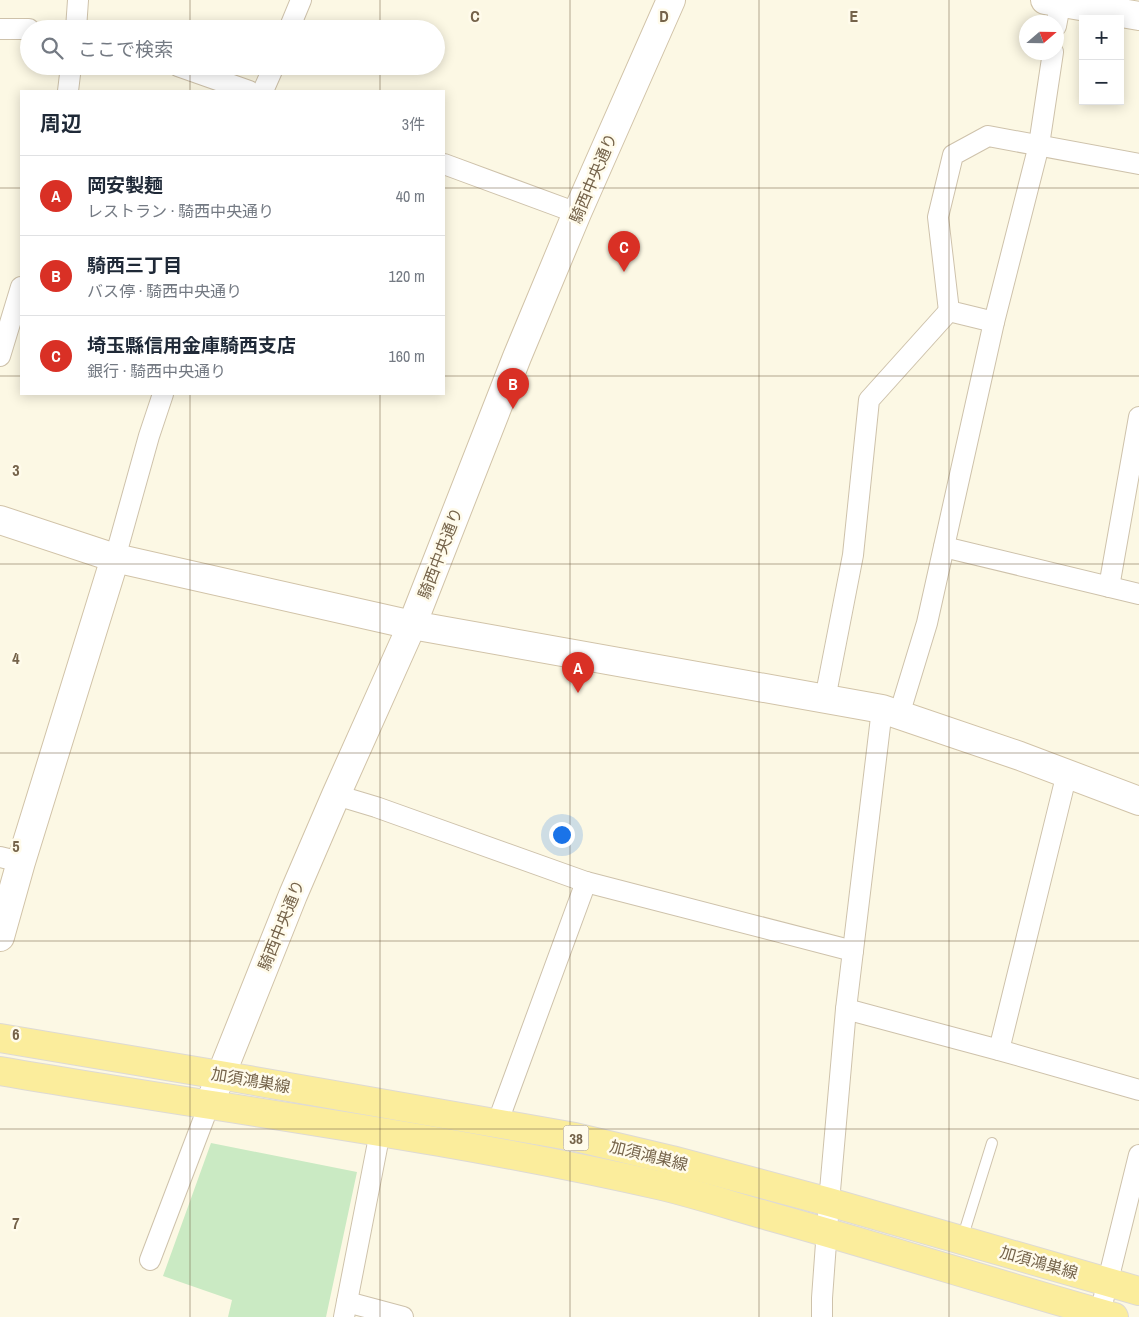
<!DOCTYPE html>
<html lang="ja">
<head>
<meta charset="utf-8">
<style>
  :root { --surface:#fff; --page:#f2f2f3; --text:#1f2937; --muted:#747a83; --line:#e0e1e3; --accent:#d93025 }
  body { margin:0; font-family:"Archivo Narrow","Noto Sans JP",sans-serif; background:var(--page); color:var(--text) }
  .controls { position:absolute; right:15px; top:15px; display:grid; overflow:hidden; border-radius:0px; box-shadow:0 2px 12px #0003 }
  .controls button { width:45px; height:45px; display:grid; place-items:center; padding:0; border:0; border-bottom:1px solid var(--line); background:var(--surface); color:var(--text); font:25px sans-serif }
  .compass { position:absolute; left:1019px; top:15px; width:45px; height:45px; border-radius:50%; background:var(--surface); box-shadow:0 2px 12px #0003; rotate:70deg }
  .you { position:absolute; left:561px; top:834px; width:18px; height:18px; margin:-12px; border:4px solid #fff; border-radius:50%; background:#1a73e8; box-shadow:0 0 0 8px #1a73e833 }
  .badge { display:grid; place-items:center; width:32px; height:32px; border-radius:50%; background:var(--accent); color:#fff; font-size:16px; font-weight:700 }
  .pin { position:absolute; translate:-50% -41px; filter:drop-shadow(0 1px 2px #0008) }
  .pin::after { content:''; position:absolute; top:26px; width:18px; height:15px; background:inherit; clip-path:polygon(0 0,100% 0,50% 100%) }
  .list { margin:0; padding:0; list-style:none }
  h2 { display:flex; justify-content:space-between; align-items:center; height:65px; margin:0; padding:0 20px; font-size:21px }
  h2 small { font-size:16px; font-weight:400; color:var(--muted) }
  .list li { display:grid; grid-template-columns:32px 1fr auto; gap:15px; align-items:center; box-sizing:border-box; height:80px; padding:0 20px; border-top:1px solid var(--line) }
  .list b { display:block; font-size:19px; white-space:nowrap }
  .list p { margin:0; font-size:16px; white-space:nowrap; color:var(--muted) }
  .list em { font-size:16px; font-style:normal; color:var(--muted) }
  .icon { flex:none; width:28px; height:28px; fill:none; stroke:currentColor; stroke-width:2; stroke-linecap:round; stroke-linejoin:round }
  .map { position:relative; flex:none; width:1139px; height:1317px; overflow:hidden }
  .search { position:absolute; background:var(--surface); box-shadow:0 2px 12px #0003; left:20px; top:20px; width:425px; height:55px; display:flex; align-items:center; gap:12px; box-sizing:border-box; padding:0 18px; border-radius:28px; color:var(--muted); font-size:19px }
  .panel { position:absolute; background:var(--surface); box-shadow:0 2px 12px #0003; left:20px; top:90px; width:425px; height:305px; border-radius:0px }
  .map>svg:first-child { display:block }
  .green { fill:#caeac3 }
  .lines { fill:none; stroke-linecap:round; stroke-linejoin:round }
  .lane-casing { stroke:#cec2ab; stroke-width:12 }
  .street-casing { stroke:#cec2ab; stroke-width:22 }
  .secondary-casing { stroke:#d1c3a8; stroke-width:30 }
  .primary-casing { stroke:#dedad4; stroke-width:30 }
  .lane { stroke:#fff; stroke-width:10 }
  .street { stroke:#fff; stroke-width:20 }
  .secondary { stroke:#fff; stroke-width:28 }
  .primary { stroke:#fbed9c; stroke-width:28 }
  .grid { fill:none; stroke:#75634a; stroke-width:1; stroke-opacity:0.55 }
  .labels { text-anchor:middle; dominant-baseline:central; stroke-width:5; stroke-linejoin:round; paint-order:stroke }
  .shield { fill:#fffbeb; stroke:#9e917a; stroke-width:1 }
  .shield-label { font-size:15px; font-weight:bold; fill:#75634a }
  .street-label { font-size:16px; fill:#75634a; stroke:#fffbeb }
  .grid-label { font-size:16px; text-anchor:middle; font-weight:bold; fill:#75634a; stroke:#fffbeb; stroke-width:5; stroke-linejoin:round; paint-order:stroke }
</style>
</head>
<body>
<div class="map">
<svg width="1139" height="1317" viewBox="0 0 1139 1317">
  <rect width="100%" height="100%" fill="#fcf8e4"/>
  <path class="green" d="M211,1143L357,1172L326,1317H228L232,1300L163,1276Z"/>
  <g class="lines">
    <g class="lane-casing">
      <path id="lane" d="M962,1239L992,1143"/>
    </g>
    <g class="street-casing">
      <g id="street">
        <path d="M1056,26L1061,0"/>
        <path d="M0,29H29"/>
        <path d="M76,29L78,0"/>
        <path d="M289,29L301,0"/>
        <path d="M178,66L249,91"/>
        <path d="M68,91L71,66"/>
        <path d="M263,91L274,66"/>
        <path d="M444,164L577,213"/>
        <path d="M994,322L949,311L938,217L953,155L988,136L1139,164"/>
        <path d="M0,356L21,287"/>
        <path d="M944,547L1139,594"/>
        <path d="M115,558L149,436L163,394"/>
        <path d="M1109,587L1139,417"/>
        <path d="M825,699L853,555L869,400L949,311"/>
        <path d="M899,715L927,623L994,322L1039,145L1053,52"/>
        <path d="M336,795L376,807L586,882L853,951"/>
        <path d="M0,857L21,862"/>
        <path d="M846,1009L999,1050L1139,1090"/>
        <path d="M999,1050L1067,773"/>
        <path d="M497,1124L586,882"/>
        <path d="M150,1260L209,1105"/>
        <path d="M347,1302L403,1317"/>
        <path d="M344,1317L380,1132"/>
        <path d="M822,1317V1298L829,1202L846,1009L882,709"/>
        <path d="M1099,1317L1139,1155"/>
      </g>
    </g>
    <g class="secondary-casing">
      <g id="secondary">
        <path d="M1045,0L1139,16"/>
        <path d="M0,520L115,558L412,625L882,709L1020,756L1139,801"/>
        <path d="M0,937L21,862L115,558"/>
        <path d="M209,1105L293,895L336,795L412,625L517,357L577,213L671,0"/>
      </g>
    </g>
    <g class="primary-casing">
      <g id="primary">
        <path d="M0,1038L220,1075L575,1137L672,1160L829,1202L1139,1291"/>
        <path d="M0,1071C221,1109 443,1136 662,1186C699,1195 736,1207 772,1217C887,1249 1000,1285 1114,1317"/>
      </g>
    </g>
    <use href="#lane" class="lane"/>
    <use href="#street" class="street"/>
    <use href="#secondary" class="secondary"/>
    <use href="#primary" class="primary"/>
  </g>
  <path class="grid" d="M190,0V29M380,0V29M570,0V1317M759,0V1317M949,0V1317M190,66V91M380,66V91M0,188H21M444,188H1139M0,376H21M444,376H1139M190,394V1317M380,394V1317M0,564H1139M0,753H1139M0,941H1139M0,1129H1139"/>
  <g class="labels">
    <rect class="shield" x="563.5" y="1125.5" width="25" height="25" rx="4"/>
    <g class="shield-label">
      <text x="576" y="1138">38</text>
    </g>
    <g class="street-label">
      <text transform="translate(593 178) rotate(-67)">騎西中央通り</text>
      <text transform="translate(440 553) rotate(-69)">騎西中央通り</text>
      <text transform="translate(281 925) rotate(-68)">騎西中央通り</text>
      <text transform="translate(251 1080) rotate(10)">加須鴻巣線</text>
      <text transform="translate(649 1155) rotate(14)">加須鴻巣線</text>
      <text transform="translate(1039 1262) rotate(16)">加須鴻巣線</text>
    </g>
  </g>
  <g class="grid-label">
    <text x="475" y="22">C</text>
    <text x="664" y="22">D</text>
    <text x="854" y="22">E</text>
    <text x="16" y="476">3</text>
    <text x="16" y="664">4</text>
    <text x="16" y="852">5</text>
    <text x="16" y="1040">6</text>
    <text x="16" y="1229">7</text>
  </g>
</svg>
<div class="controls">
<button>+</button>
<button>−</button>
</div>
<svg class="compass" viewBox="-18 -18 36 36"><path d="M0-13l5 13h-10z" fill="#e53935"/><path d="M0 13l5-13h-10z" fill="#747a83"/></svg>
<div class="you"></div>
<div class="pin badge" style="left:578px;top:693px">A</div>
<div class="pin badge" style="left:513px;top:409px">B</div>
<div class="pin badge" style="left:624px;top:272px">C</div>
<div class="search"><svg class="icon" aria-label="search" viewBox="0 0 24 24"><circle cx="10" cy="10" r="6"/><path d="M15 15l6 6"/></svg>ここで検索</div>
<section class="panel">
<h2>周辺<small>3件</small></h2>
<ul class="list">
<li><span class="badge">A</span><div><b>岡安製麺</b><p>レストラン · 騎西中央通り</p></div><em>40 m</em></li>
<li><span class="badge">B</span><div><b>騎西三丁目</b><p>バス停 · 騎西中央通り</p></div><em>120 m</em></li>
<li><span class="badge">C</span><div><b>埼玉縣信用金庫騎西支店</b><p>銀行 · 騎西中央通り</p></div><em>160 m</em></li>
</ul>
</section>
</div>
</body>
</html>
